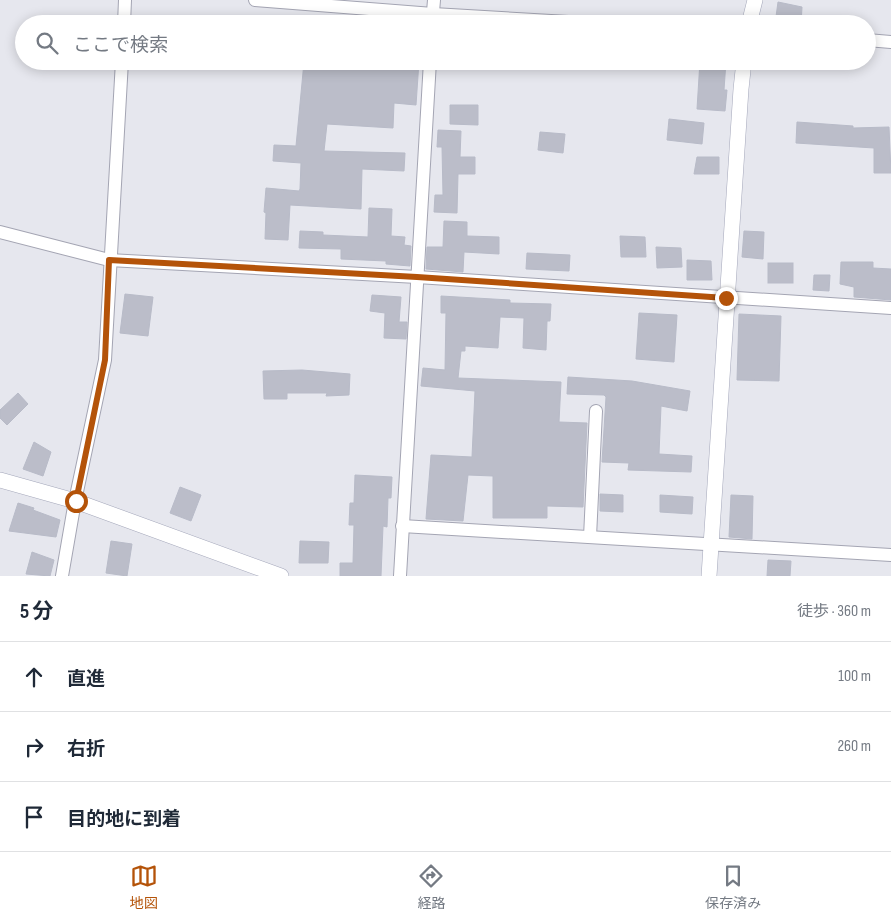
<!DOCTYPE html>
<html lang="ja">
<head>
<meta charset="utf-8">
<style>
  :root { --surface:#fff; --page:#f2f2f3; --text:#1f2937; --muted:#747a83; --line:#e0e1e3; --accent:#b45309 }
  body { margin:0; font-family:"Sofia Sans Condensed","Noto Sans JP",sans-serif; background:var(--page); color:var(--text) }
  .stop { position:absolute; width:15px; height:15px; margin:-11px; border:4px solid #b45309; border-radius:50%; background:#fff }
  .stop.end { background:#b45309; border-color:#fff; box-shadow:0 1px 5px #0008 }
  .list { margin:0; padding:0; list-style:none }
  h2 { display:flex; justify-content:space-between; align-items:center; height:65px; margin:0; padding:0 20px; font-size:21px }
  h2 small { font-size:16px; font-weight:400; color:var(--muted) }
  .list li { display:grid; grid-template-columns:32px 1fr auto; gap:15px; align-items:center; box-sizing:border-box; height:70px; padding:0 20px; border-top:1px solid var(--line) }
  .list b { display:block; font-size:19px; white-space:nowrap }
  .list em { font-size:16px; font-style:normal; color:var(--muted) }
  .icon { flex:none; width:28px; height:28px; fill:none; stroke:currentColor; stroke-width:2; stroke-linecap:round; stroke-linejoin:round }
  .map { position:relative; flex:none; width:891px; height:576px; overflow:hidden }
  .search { position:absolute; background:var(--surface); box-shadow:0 2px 12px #0003; left:15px; right:15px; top:15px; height:55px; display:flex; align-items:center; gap:12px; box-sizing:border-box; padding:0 18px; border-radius:28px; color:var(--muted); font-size:19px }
  .sheet { height:275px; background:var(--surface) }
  nav { display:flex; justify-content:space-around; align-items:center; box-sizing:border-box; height:70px; border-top:1px solid var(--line); background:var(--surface); font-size:14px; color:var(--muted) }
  nav a { display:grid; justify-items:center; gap:2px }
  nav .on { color:var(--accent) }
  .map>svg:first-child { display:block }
  .building { fill:#bbbdc9; stroke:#b8bbc8 }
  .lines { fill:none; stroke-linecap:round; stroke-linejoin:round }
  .street-casing { stroke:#a4a5b3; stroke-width:14 }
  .secondary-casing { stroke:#a4a7ba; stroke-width:16 }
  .street { stroke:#fff; stroke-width:12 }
  .secondary { stroke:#fff; stroke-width:15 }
  .route { stroke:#b45309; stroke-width:6 }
</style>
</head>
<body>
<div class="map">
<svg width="891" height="576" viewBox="0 0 891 576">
  <rect width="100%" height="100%" fill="#e6e7ee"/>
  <g class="building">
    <path d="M778,2L802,7L801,24H775Z"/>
    <path d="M327,61H419L416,105L394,103L393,128L327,124L324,151L405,153L404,171L362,169L361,209L290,205L288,240L265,239L266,213L264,212L266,188L299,191L300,189L301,163L273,161L274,145L296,146L304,62L327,65Z"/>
    <path d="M700,61H726L724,90H727L725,111L697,109Z"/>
    <path d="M450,105H478V125L450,124Z"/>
    <path d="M669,119L704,123L702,144L667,140Z"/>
    <path d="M797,122L853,126V128L889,127L891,173H874V148L796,143Z"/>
    <path d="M438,130L461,131L460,157H475V174H458L457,213L434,212L435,195H443L442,147H437Z"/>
    <path d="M540,132L565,134L563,153L538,150Z"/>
    <path d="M697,157H719V174H694Z"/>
    <path d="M369,208L392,209L391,236L405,237L404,245L411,246L410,266L386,264V261L341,259V249L299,248L300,231L323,232V235L368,237Z"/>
    <path d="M444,221L467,222V236L499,237V254L464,252L463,272L426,269L427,247H443Z"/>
    <path d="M744,231L764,232L763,259L742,257Z"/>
    <path d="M620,236L645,237L646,257H621Z"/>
    <path d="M656,247L681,248L682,267L657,268Z"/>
    <path d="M527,253L570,255L569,271L526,269Z"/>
    <path d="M687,260L711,261L712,280H687Z"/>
    <path d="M841,262H873V268L891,269V300L854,297V287L840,284Z"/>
    <rect x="768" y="263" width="25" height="20"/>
    <path d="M814,275H830L829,291L813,290Z"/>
    <path d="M125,294L153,297L148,336L120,333Z"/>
    <path d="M372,295L401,297L399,322H407L406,339L384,338L385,313L370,311Z"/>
    <path d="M441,296L510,300V303L551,304L550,321H547L546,350L523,348L524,318L500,317L498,348L465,346V351H461L458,378L561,382L559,422L587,423L583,507L547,506V518H493V476L468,475L463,521L426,519L431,455L472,457L475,391L421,386L423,368L445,370L446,313H441Z"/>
    <path d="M639,313L677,315L674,362L636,359Z"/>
    <path d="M739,314L781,316L779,381L737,380Z"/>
    <path d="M302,370L350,374L349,395L326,396L327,393H287V399H264L263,371Z"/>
    <path d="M568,377L632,381L690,391L687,411L661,406L659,454L692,456L691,472L628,470L629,463L602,462L606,397L604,395L567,394Z"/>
    <path d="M18,393L28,404L7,425L0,418V410Z"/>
    <path d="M34,442L51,452L43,476L23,469Z"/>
    <path d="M355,475L392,477L391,498H388L387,527L383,526L381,576H340V563H353L354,525H349L350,503H354Z"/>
    <path d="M180,487L201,495L191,521L170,513Z"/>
    <path d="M600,494L623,495V512L600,511Z"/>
    <path d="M660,495L693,497L692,514L660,512Z"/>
    <path d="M731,495L753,496L752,539L729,537Z"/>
    <path d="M18,503L34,508L33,510L60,520L56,537L9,531Z"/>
    <path d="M111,541L132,544L127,576L106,573Z"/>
    <path d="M300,541L329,542L328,563H299Z"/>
    <path d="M32,552L54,560L50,576L26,574Z"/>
    <path d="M768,560L791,561L790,576H767Z"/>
  </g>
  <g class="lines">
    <g class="street-casing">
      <g id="street">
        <path d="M255,0L433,14L603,24"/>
        <path d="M124,24L125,0"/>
        <path d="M432,24L434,0"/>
        <path d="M867,40L891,42"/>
        <path d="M0,232L109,260L417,277L891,308"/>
        <path d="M402,526L891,555"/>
        <path d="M590,537L596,411"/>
        <path d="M62,576L75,501L105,360L122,61"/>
        <path d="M400,576L430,61"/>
      </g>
    </g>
    <g class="secondary-casing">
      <g id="secondary">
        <path d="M749,24L755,0"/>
        <path d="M0,480L75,501L281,576"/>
        <path d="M709,576L741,89L744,61"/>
      </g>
    </g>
    <use href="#street" class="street"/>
    <use href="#secondary" class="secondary"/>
  </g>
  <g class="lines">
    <path class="route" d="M76,501L105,360L109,260L417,277L726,298"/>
  </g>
</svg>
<div class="stop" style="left:76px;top:501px"></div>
<div class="stop end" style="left:726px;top:298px"></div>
<div class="search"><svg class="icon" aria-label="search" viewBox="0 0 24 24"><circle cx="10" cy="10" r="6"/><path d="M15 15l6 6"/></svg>ここで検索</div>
</div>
<section class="sheet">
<h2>5 分<small>徒歩 · 360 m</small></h2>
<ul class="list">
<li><svg class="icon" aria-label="ahead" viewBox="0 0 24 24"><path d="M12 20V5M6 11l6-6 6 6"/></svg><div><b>直進</b></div><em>100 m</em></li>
<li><svg class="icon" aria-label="right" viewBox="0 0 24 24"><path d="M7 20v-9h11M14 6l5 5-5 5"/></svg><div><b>右折</b></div><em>260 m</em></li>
<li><svg class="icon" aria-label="arrive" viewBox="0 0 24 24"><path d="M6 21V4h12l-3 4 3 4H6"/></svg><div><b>目的地に到着</b></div></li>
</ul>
</section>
<nav>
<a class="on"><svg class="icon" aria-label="map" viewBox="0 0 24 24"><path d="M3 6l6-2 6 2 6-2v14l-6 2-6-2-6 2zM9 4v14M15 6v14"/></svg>地図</a>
<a><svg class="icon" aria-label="directions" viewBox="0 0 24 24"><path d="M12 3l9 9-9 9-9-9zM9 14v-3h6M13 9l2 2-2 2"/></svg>経路</a>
<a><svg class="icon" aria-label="saved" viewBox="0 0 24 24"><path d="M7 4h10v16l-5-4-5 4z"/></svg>保存済み</a>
</nav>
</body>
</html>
